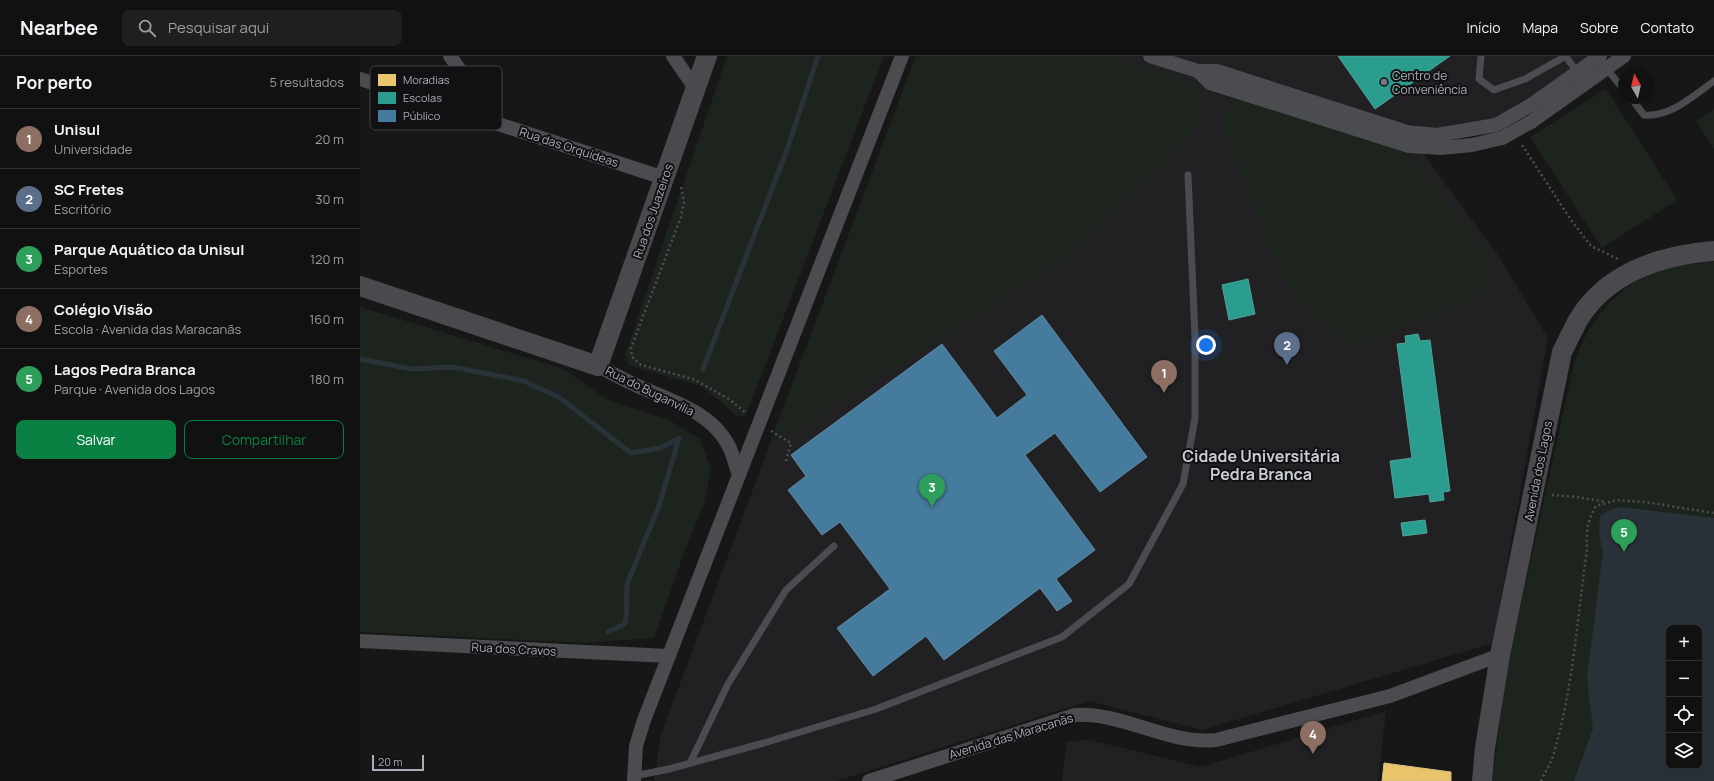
<!DOCTYPE html>
<html lang="pt">
<head>
<meta charset="utf-8">
<style>
  :root { --surface:#111; --page:#1e1f1f; --text:#f1f3f6; --muted:#9c9d9f; --line:#303131; --accent:#0b8043 }
  body { margin:0; font-family:Manrope,sans-serif; background:var(--page); color:var(--text) }
  .controls { position:absolute; right:12px; bottom:12px; display:grid; overflow:hidden; border-radius:8px; box-shadow:0 4px 16px #0002 }
  .controls button { width:36px; height:36px; display:grid; place-items:center; padding:0; border:0; border-bottom:1px solid var(--line); background:var(--surface); color:var(--text); font:20px sans-serif }
  .compass { position:absolute; left:1258px; top:12px; width:36px; height:36px; border-radius:50%; background:var(--surface); box-shadow:0 4px 16px #0002; rotate:352deg }
  .scale { position:absolute; left:12px; bottom:10px; width:52px; box-sizing:border-box; padding-left:4px; border:2px solid #a8adb8; border-top:0; font-size:11px; line-height:14px; white-space:nowrap; color:#a8adb8; -webkit-text-stroke:3px #111113; paint-order:stroke }
  .you { position:absolute; left:846px; top:289px; width:14px; height:14px; margin:-10px; border:3px solid #fff; border-radius:50%; background:#1a73e8; box-shadow:0 0 0 6px #1a73e833 }
  .badge { display:grid; place-items:center; width:26px; height:26px; border-radius:50%; background:var(--accent); color:#fff; font-size:13px; font-weight:700 }
  .pin { position:absolute; translate:-50% -33px; filter:drop-shadow(0 1px 2px #0008) }
  .pin::after { content:''; position:absolute; top:21px; width:14px; height:12px; background:inherit; clip-path:polygon(0 0,100% 0,50% 100%) }
  .list { margin:0; padding:0; list-style:none }
  h2 { display:flex; justify-content:space-between; align-items:center; height:52px; margin:0; padding:0 16px; font-size:17px }
  h2 small { font-size:13px; font-weight:400; color:var(--muted) }
  .list li { display:grid; grid-template-columns:26px 1fr auto; gap:12px; align-items:center; box-sizing:border-box; height:60px; padding:0 16px; border-top:1px solid var(--line) }
  .list b { display:block; font-size:15px; white-space:nowrap }
  .list p { margin:0; font-size:13px; white-space:nowrap; color:var(--muted) }
  .list em { font-size:13px; font-style:normal; color:var(--muted) }
  .actions { display:flex; gap:8px; padding:12px 16px }
  .actions a { flex:1; padding:9px 0; border:1px solid var(--accent); border-radius:8px; text-align:center; font-size:14px; color:var(--accent) }
  .actions .main { background:var(--accent); color:#fff }
  .icon { flex:none; width:22px; height:22px; fill:none; stroke:currentColor; stroke-width:2; stroke-linecap:round; stroke-linejoin:round }
  .map { position:relative; flex:none; width:1354px; height:725px; overflow:hidden }
  header { display:flex; align-items:center; gap:24px; box-sizing:border-box; height:56px; padding:0 20px; background:var(--surface); border-bottom:1px solid var(--line) }
  header strong { font-size:19px }
  nav { display:flex; gap:22px; margin-inline-start:auto; font-size:14px }
  .search { width:280px; height:36px; background:var(--page); display:flex; align-items:center; gap:10px; box-sizing:border-box; padding:0 14px; border-radius:8px; color:var(--muted); font-size:15px }
  main { display:flex }
  aside { flex:1; background:var(--surface) }
  .map>svg:first-child { display:block }
  .built { fill:#212123 }
  .green { fill:#1d241e; fill-rule:evenodd }
  .water { fill:#2a3239; fill-rule:evenodd }
  .homes { fill:#e9c46a; stroke:#d6bd81 }
  .schools { fill:#2a9d8f; stroke:#50a29b }
  .public { fill:#457b9d; stroke:#638aa5 }
  .lines { fill:none; stroke-linecap:round; stroke-linejoin:round }
  .stream { stroke:#2a3239; stroke-width:5 }
  .path { stroke:#4d4e52; stroke-width:2.5; stroke-dasharray:2 3; stroke-linecap:butt }
  .lane { stroke:#4b4c50; stroke-width:7 }
  .street { stroke:#4b4c50; stroke-width:14 }
  .secondary { stroke:#4a4a4e; stroke-width:20 }
  .poi-dot { fill:#757880; stroke:#111113; stroke-width:1.5 }
  .labels { text-anchor:middle; dominant-baseline:central; stroke-width:4; stroke-linejoin:round; paint-order:stroke }
  .poi-label { font-size:12px; fill:#a8adb8; stroke:#111113; text-anchor:start }
  .street-label { font-size:12px; fill:#a8adb8; stroke:#111113 }
  .district-label { font-size:16px; font-weight:bold; fill:#c9ccd4; stroke:#111113 }
  .key { fill:#111113; stroke:#3e4045; stroke-width:1 }
  .key-label { font-size:11px; fill:#a8adb8 }
</style>
</head>
<body>
<header>
<strong>Nearbee</strong>
<div class="search"><svg class="icon" aria-label="search" viewBox="0 0 24 24"><circle cx="10" cy="10" r="6"/><path d="M15 15l6 6"/></svg>Pesquisar aqui</div>
<nav><a>Início</a><a>Mapa</a><a>Sobre</a><a>Contato</a></nav>
</header>
<main>
<aside>
<h2>Por perto<small>5 resultados</small></h2>
<ul class="list">
<li><span class="badge" style="background:#8d6e63">1</span><div><b>Unisul</b><p>Universidade</p></div><em>20 m</em></li>
<li><span class="badge" style="background:#5c6f8a">2</span><div><b>SC Fretes</b><p>Escritório</p></div><em>30 m</em></li>
<li><span class="badge" style="background:#2e9e5b">3</span><div><b>Parque Aquático da Unisul</b><p>Esportes</p></div><em>120 m</em></li>
<li><span class="badge" style="background:#8d6e63">4</span><div><b>Colégio Visão</b><p>Escola · Avenida das Maracanãs</p></div><em>160 m</em></li>
<li><span class="badge" style="background:#2e9e5b">5</span><div><b>Lagos Pedra Branca</b><p>Parque · Avenida dos Lagos</p></div><em>180 m</em></li>
</ul>
<div class="actions"><a class="main">Salvar</a><a>Compartilhar</a></div>
</aside>
<div class="map">
<svg width="1354" height="725" viewBox="0 0 1354 725">
  <rect width="100%" height="100%" fill="#171717"/>
  <g class="built">
    <path d="M556,0H1230L1166,46L1137,64L1076,74L1040,66L1138,199L1188,282L1133,587L842,674L729,645L477,725H294L301,678Z"/>
    <path d="M1026,655L1018,725H702L707,685L730,684L841,711Z"/>
  </g>
  <g class="green">
    <path d="M367,0H524L386,359L380,361L375,359L365,349L341,330L270,310L267,306L265,299Z"/>
    <path d="M556,0H752L828,24L841,35L842,46L837,69L809,104L698,208L408,392Z"/>
    <path d="M1246,33L1317,144L1242,192L1170,81Z"/>
    <path d="M871,39L1046,95L1132,201L1129,230L1104,247L1074,259L1048,265L1024,282L994,289L944,251L917,212L862,69Z"/>
    <path d="M1354,53V93L1336,65Z"/>
    <path d="M1354,206V725H1132L1147,612L1214,307C1219,296 1223,284 1229,274C1260,224 1297,209 1354,206ZM1309,572H1339V710H1309Z"/>
    <path d="M0,251L203,313L248,344L309,364L340,383L351,414L344,448L326,491L294,582L223,587L0,576Z"/>
  </g>
  <path class="water" d="M1261,451L1354,462V725H1214L1233,673L1227,621L1243,496L1239,479L1240,460L1250,454ZM1309,572H1339V710H1309Z"/>
  <path class="homes" d="M1024,707L1091,716V725H1022Z"/>
  <g class="schools">
    <path d="M978,0H1090L1015,53Z"/>
    <path d="M888,223L895,258L869,264L862,229Z"/>
    <path d="M1058,278L1060,285L1070,284L1090,435L1083,436L1084,444L1070,446L1069,438L1035,442L1030,405L1052,402L1037,288L1046,287L1045,280Z"/>
    <path d="M1065,464L1067,477L1043,480L1041,467Z"/>
  </g>
  <path class="public" d="M682,259L787,401L740,436L695,377L665,399L735,494L696,523L712,545L697,555L680,532L584,604L566,580L513,620L477,572L530,533L480,466L462,479L428,434L446,420L431,399L582,288L637,362L667,339L634,295Z"/>
  <g class="lines">
    <g class="stream">
      <path d="M0,303L52,313L92,311L164,325L200,342L271,397L300,392L319,382"/>
      <path d="M343,313L428,91L458,0"/>
      <path d="M248,576L265,568C268,555 266,542 267,528L299,450L319,382"/>
    </g>
    <g class="path">
      <path d="M1162,89L1211,164L1231,190L1258,203"/>
      <path d="M321,131L324,146L321,161L271,292L272,301L281,309L333,323L369,343L386,357"/>
      <path d="M411,375L431,387L426,405"/>
      <path d="M1192,439L1217,441L1246,446"/>
      <path d="M1181,725C1184,717 1191,708 1193,700C1213,634 1217,563 1227,494C1226,477 1227,465 1236,450L1257,444L1285,446L1354,457"/>
    </g>
    <g class="lane">
      <path d="M1121,0L1119,23L1134,34L1165,23L1206,0"/>
      <path d="M1206,1L1218,17"/>
      <path d="M1246,12L1264,34"/>
      <path d="M1271,42L1284,59C1311,61 1333,40 1354,25"/>
      <path d="M330,707L368,628L426,534L474,490"/>
      <path d="M274,720L309,713L404,687L516,653L702,581L769,528L823,428L835,362V281L828,119"/>
    </g>
    <g class="street">
      <path d="M90,0L138,68"/>
      <path d="M313,0L335,32"/>
      <path d="M790,0L838,15H857L1047,76L1077,79L1136,69L1171,49L1240,0"/>
      <path d="M838,15L850,27L1049,90L1081,92L1112,89L1142,82L1171,66L1264,0"/>
      <path d="M0,23L304,122"/>
      <path d="M238,310C252,317 266,325 280,331C314,346 356,358 371,395C374,403 376,411 379,419L284,664L276,690L274,725"/>
      <path d="M379,419L542,0"/>
      <path d="M0,585L309,600"/>
      <path d="M509,725L715,659C763,656 808,689 856,684L1030,640L1140,599"/>
    </g>
    <g class="secondary">
      <path d="M0,230L238,310L347,0"/>
      <path d="M1122,725L1125,692L1140,599L1202,296C1207,286 1212,276 1217,266C1245,217 1301,199 1354,195"/>
    </g>
  </g>
  <circle class="poi-dot" cx="1024" cy="26" r="4"/>
  <g class="labels">
    <g class="poi-label">
      <text x="1032" y="19">Centro de<tspan x="1032" dy="14">Conveniência</tspan></text>
    </g>
    <g class="street-label">
      <text transform="translate(209 91) rotate(18)">Rua das Orquídeas</text>
      <text transform="translate(293 155) rotate(-71)">Rua dos Juazeiros</text>
      <text transform="translate(290 335) rotate(26)">Rua do Buganvília</text>
      <text transform="translate(1178 415) rotate(-79)">Avenida dos Lagos</text>
      <text transform="translate(154 593) rotate(3)">Rua dos Cravos</text>
      <text transform="translate(651 680) rotate(-17)">Avenida das Maracanãs</text>
    </g>
    <g class="district-label">
      <text x="901" y="400">Cidade Universitária<tspan x="901" dy="18">Pedra Branca</tspan></text>
    </g>
  </g>
  <rect x="10" y="10" width="132" height="64" rx="6" class="key"/>
  <rect x="18" y="18" width="18" height="12" fill="#e9c46a"/>
  <rect x="18" y="36" width="18" height="12" fill="#2a9d8f"/>
  <rect x="18" y="54" width="18" height="12" fill="#457b9d"/>
  <g class="key-label">
    <text x="43" y="28">Moradias</text>
    <text x="43" y="46">Escolas</text>
    <text x="43" y="64">Público</text>
  </g>
</svg>
<div class="controls">
<button>+</button>
<button>−</button>
<button><svg class="icon" aria-label="locate" viewBox="0 0 24 24"><circle cx="12" cy="12" r="6"/><path d="M12 2v4M12 18v4M2 12h4M18 12h4"/></svg></button>
<button><svg class="icon" aria-label="layers" viewBox="0 0 24 24"><path d="M12 4l9 5-9 5-9-5zM3 14l9 5 9-5"/></svg></button>
</div>
<svg class="compass" viewBox="-18 -18 36 36"><path d="M0-13l5 13h-10z" fill="#e53935"/><path d="M0 13l5-13h-10z" fill="#9c9d9f"/></svg>
<div class="scale">20 m</div>
<div class="you"></div>
<div class="pin badge" style="left:804px;top:337px;background:#8d6e63">1</div>
<div class="pin badge" style="left:927px;top:309px;background:#5c6f8a">2</div>
<div class="pin badge" style="left:572px;top:451px;background:#2e9e5b">3</div>
<div class="pin badge" style="left:953px;top:698px;background:#8d6e63">4</div>
<div class="pin badge" style="left:1264px;top:496px;background:#2e9e5b">5</div>
</div>
</main>
</body>
</html>
